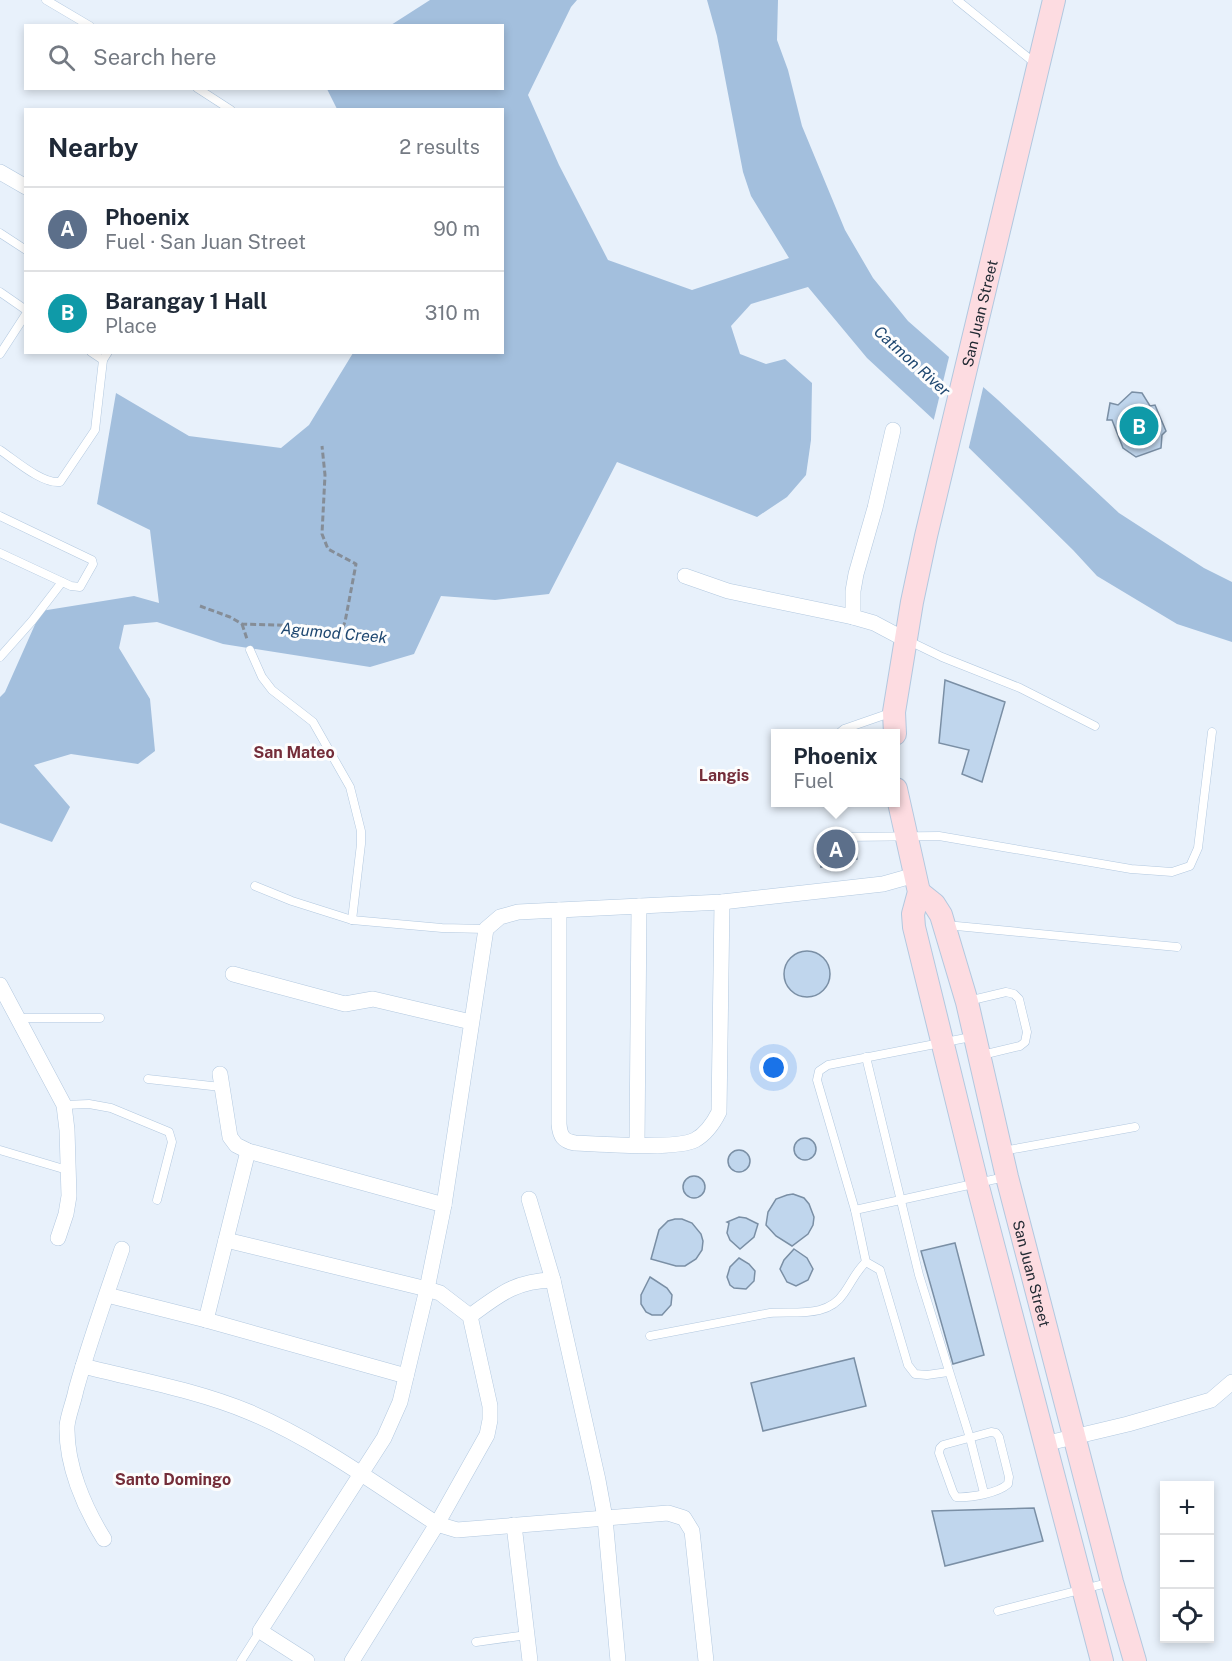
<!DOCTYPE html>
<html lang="en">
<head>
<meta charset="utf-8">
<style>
  :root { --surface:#fff; --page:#f6f6f7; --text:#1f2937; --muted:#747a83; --line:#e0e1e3; --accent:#b21f46 }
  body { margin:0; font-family:"Public Sans",sans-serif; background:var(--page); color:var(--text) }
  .controls { position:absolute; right:18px; bottom:18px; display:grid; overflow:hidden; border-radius:0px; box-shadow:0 3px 9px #0003 }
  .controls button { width:54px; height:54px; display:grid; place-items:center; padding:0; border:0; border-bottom:2px solid var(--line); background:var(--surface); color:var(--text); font:30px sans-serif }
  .you { position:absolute; left:774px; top:1068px; width:21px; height:21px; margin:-15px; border:4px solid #fff; border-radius:50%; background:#1a73e8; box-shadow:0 0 0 9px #1a73e833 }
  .badge { display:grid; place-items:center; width:39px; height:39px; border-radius:50%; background:var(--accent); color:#fff; font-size:20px; font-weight:700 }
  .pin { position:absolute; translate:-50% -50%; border:3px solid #fff; box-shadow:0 2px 6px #0006 }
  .popup { position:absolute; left:771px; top:729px; width:129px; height:78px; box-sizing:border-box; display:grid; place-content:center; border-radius:0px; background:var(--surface); filter:drop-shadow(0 2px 4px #0005); font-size:20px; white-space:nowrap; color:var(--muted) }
  .popup b { font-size:22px; color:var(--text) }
  .popup::after { content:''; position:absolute; left:50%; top:100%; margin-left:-12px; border:12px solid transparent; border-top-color:var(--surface) }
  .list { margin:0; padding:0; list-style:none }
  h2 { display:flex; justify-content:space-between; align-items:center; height:78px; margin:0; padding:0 24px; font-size:26px }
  h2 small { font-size:20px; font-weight:400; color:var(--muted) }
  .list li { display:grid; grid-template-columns:39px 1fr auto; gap:18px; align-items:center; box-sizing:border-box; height:84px; padding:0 24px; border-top:2px solid var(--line) }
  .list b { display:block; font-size:22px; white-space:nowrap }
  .list p { margin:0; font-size:20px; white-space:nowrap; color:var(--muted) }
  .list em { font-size:20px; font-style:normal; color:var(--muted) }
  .icon { flex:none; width:33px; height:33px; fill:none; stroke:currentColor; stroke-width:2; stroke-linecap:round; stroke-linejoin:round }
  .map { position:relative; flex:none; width:1232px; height:1661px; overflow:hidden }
  .search { position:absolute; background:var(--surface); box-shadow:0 3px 9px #0003; left:24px; top:24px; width:480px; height:66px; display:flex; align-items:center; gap:15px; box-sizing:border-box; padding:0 21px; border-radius:0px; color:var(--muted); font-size:22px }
  .panel { position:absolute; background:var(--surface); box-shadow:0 3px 9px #0003; left:24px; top:108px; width:480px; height:246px; border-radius:0px }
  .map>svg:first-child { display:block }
  .water { fill:#a3bfdd }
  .pier { fill:#e8f1fb }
  .building { fill:#c0d6ed; stroke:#7a8fa5; stroke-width:1.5 }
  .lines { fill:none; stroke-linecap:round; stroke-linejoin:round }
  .lane-casing { stroke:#b2c8df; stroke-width:9 }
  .street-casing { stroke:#b2c8df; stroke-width:16 }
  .secondary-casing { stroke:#b2c8df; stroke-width:24 }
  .path { stroke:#858d97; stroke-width:3; stroke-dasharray:6 3; stroke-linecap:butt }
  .lane { stroke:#fff; stroke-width:8 }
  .street { stroke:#fff; stroke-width:15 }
  .secondary { stroke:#fddce1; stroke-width:22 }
  .labels { text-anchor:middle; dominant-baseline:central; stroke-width:6; stroke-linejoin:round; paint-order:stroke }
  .street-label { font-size:15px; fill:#222a33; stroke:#fdfdfd }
  .water-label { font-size:16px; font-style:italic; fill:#1f4871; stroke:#fdfdfd }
  .neighbourhood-label { font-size:16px; font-weight:bold; fill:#742d39; stroke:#fdfdfd }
</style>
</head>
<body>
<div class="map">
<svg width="1232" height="1661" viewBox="0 0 1232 1661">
  <rect width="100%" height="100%" fill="#e8f1fb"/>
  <path class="water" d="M430,0H577L571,7L528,95L559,165L608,260L692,290L789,258L751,196L743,172L717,36L707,0H778L777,40L788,70L802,126L845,230L873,278L908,321L998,400L1119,513L1204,568L1232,582V642L1177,624L1097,576L1073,550L963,442L934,420L867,358L808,287L751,304L731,326L740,354L766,364L785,359L812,383L811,440L806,475L787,497L757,517L617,462L549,594L495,600L441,596L414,654L370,667L223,644L157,622L124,625L119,648L150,699L155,751L138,764L71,754L34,765L70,807L52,842L0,823V697L5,692L41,611L134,596L159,603L150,530L97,504L116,393L189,436L281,448L309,425L353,353L502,352V110L337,109L327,89L502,88V26L391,25Z"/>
  <path class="pier" d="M950,353L984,384L968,451L933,423Z"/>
  <g class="building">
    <path d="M1132,392L1142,393L1150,406L1155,405L1166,431L1162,435L1161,448L1136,457L1123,448L1112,420H1107L1110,403L1118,405Z"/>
    <path d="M945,680L1005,702L982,782L962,774L969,750L939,743Z"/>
    <path d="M845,843H853L857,859L821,867L817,850L829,847L835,848Z"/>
    <circle cx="807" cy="974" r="23"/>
    <circle cx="805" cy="1149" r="11"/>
    <circle cx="739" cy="1161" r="11"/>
    <circle cx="694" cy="1187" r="11"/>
    <path d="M793,1194L804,1198L809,1204L814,1217L813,1225L808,1234L792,1246L776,1236L766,1225L768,1212L776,1199L787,1195Z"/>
    <path d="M739,1217L746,1218L758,1224L754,1237L740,1249L730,1240L727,1233L729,1223L727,1222Z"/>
    <path d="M675,1219H682L692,1223L701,1234L703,1241L702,1250L696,1259L685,1266H676L651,1259L659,1230L668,1221Z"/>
    <path d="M955,1243L984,1355L953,1364L921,1251Z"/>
    <path d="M794,1249L807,1258L813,1269L808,1280L796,1286L787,1282L780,1269L784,1260Z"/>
    <path d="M739,1258L749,1264L755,1271L754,1281L746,1289L734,1288L730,1285L727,1277L730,1267Z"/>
    <path d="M650,1277L667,1288L672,1295L671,1305L662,1315H652L646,1312L641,1304V1295Z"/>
    <path d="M854,1358L866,1406L763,1431L751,1383Z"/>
    <path d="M1034,1508L1043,1541L945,1566L932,1511Z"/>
  </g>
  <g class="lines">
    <g class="lane-casing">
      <g id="lane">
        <path d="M46,0L90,26"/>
        <path d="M957,0L1036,64"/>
        <path d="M197,88L231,110"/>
        <path d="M0,233L26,250"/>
        <path d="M0,292L26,310"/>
        <path d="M91,352L103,360"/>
        <path d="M0,354L26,314"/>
        <path d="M0,450C15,460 42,484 60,482L95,430L103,360L108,352"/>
        <path d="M0,516L92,560L93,564L80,587L71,586L0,553"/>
        <path d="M909,641L942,657L1020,688L1095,726"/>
        <path d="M250,650L262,677L272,690L313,722L350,787L361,831V844L352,920"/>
        <path d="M0,657L32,621L62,582"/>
        <path d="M838,734L844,729L893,712"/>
        <path d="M833,842L836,838L844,837L939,836L1131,869L1172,872L1190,866L1198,848L1212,732"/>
        <path d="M255,886L292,901L352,920L442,928L486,929"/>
        <path d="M946,925L1177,947"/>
        <path d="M968,1001L1006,992L1014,994L1019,999L1027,1032L1025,1042L1020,1046L982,1055"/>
        <path d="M18,1018H100"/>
        <path d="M866,1057L919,1275L970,1438L984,1493"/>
        <path d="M148,1079L221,1087"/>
        <path d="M64,1105L89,1104L111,1108L169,1132L172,1142L157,1200"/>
        <path d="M0,1150L67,1170"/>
        <path d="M1003,1151L1135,1127"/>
        <path d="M855,1210L817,1080L819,1071L828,1065L971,1037"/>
        <path d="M650,1336L770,1313C796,1311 828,1318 844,1293C852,1282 856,1271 866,1262"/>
        <path d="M948,1372L927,1375L915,1374L908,1365L880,1270L866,1262L855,1210L1005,1177"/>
        <path d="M991,1432L996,1433L999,1437L1009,1477L1008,1484C998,1493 971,1498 956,1497L953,1492L939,1453L940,1448L943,1445Z"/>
        <path d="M998,1611L1111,1582"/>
        <path d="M476,1642L527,1635"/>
        <path d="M241,1661L260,1631"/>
      </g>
    </g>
    <g class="street-casing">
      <g id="street">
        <path d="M0,172L26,187"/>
        <path d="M893,430L875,508L856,574L853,591V617L874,623L906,640"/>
        <path d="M685,576L728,591L853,617"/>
        <path d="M559,910V1124C560,1136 563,1141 575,1143C601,1144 676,1150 695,1140C706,1134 714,1122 719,1112L722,902"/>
        <path d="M233,974L345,1004L373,999L471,1022"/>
        <path d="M0,985L64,1105L67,1130L69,1196L66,1214L58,1238"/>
        <path d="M220,1074L230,1137L236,1145L248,1151L444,1205"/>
        <path d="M637,1144L639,906"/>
        <path d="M529,1199L553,1280L598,1480L605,1518L618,1661"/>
        <path d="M226,1240L427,1289L440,1293L470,1316L490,1406V1420L487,1435L437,1524L352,1661"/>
        <path d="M107,1295L206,1320L406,1376"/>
        <path d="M470,1316C500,1294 515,1281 553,1280"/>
        <path d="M206,1320L248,1151"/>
        <path d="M83,1366C138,1380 196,1390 249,1412C316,1440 377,1485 437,1524L457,1530L668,1513L684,1518L692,1531L706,1661"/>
        <path d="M1044,1444L1128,1424L1211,1400L1232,1382"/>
        <path d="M514,1525L530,1661"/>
        <path d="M104,1539C84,1507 66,1465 67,1426C68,1415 74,1401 76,1390C89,1343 106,1296 122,1249"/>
        <path d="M307,1661L260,1631L384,1438L400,1402L427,1289L444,1205L486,929L500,917L518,912L722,902L883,884L915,875"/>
      </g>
    </g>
    <g class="secondary-casing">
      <g id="secondary">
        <path id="s1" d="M895,734L894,712L912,602L926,536L1054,0"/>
        <path d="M896,789L919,892L913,914L914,927L977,1183L1102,1661"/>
        <path id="s2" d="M919,892L934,904L941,915L967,1002L1007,1177L1112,1582L1135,1661"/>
      </g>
    </g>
    <g class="path">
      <path d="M200,606L230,617L242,624L305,626L339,636L345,622L356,564L328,549L322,534L325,475L322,446"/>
      <path d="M242,624L247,639"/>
    </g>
    <use href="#lane" class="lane"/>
    <use href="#street" class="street"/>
    <use href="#secondary" class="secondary"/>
  </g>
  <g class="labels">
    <g class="street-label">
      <text stroke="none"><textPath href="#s1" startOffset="430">San Juan Street</textPath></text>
      <text stroke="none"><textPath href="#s2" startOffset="402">San Juan Street</textPath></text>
    </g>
    <g class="water-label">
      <text transform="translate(912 361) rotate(42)">Catmon River</text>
      <text transform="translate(334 633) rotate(5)">Agumod Creek</text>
    </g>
    <g class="neighbourhood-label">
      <text x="294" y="752">San Mateo</text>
      <text x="724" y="775">Langis</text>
      <text x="173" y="1479">Santo Domingo</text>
    </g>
  </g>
</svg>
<div class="controls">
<button>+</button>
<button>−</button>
<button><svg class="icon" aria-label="locate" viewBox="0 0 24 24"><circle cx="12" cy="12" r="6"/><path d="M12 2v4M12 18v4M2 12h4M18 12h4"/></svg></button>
</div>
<div class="you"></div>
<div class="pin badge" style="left:836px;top:849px;background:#5c6f8a">A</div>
<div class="popup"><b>Phoenix</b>Fuel</div>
<div class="pin badge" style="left:1139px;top:426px;background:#0f9aa8">B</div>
<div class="search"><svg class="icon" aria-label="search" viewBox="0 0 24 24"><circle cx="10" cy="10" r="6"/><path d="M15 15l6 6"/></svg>Search here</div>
<section class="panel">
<h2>Nearby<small>2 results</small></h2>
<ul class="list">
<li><span class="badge" style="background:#5c6f8a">A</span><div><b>Phoenix</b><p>Fuel · San Juan Street</p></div><em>90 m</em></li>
<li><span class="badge" style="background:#0f9aa8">B</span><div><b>Barangay 1 Hall</b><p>Place</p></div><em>310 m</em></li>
</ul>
</section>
</div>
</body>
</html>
